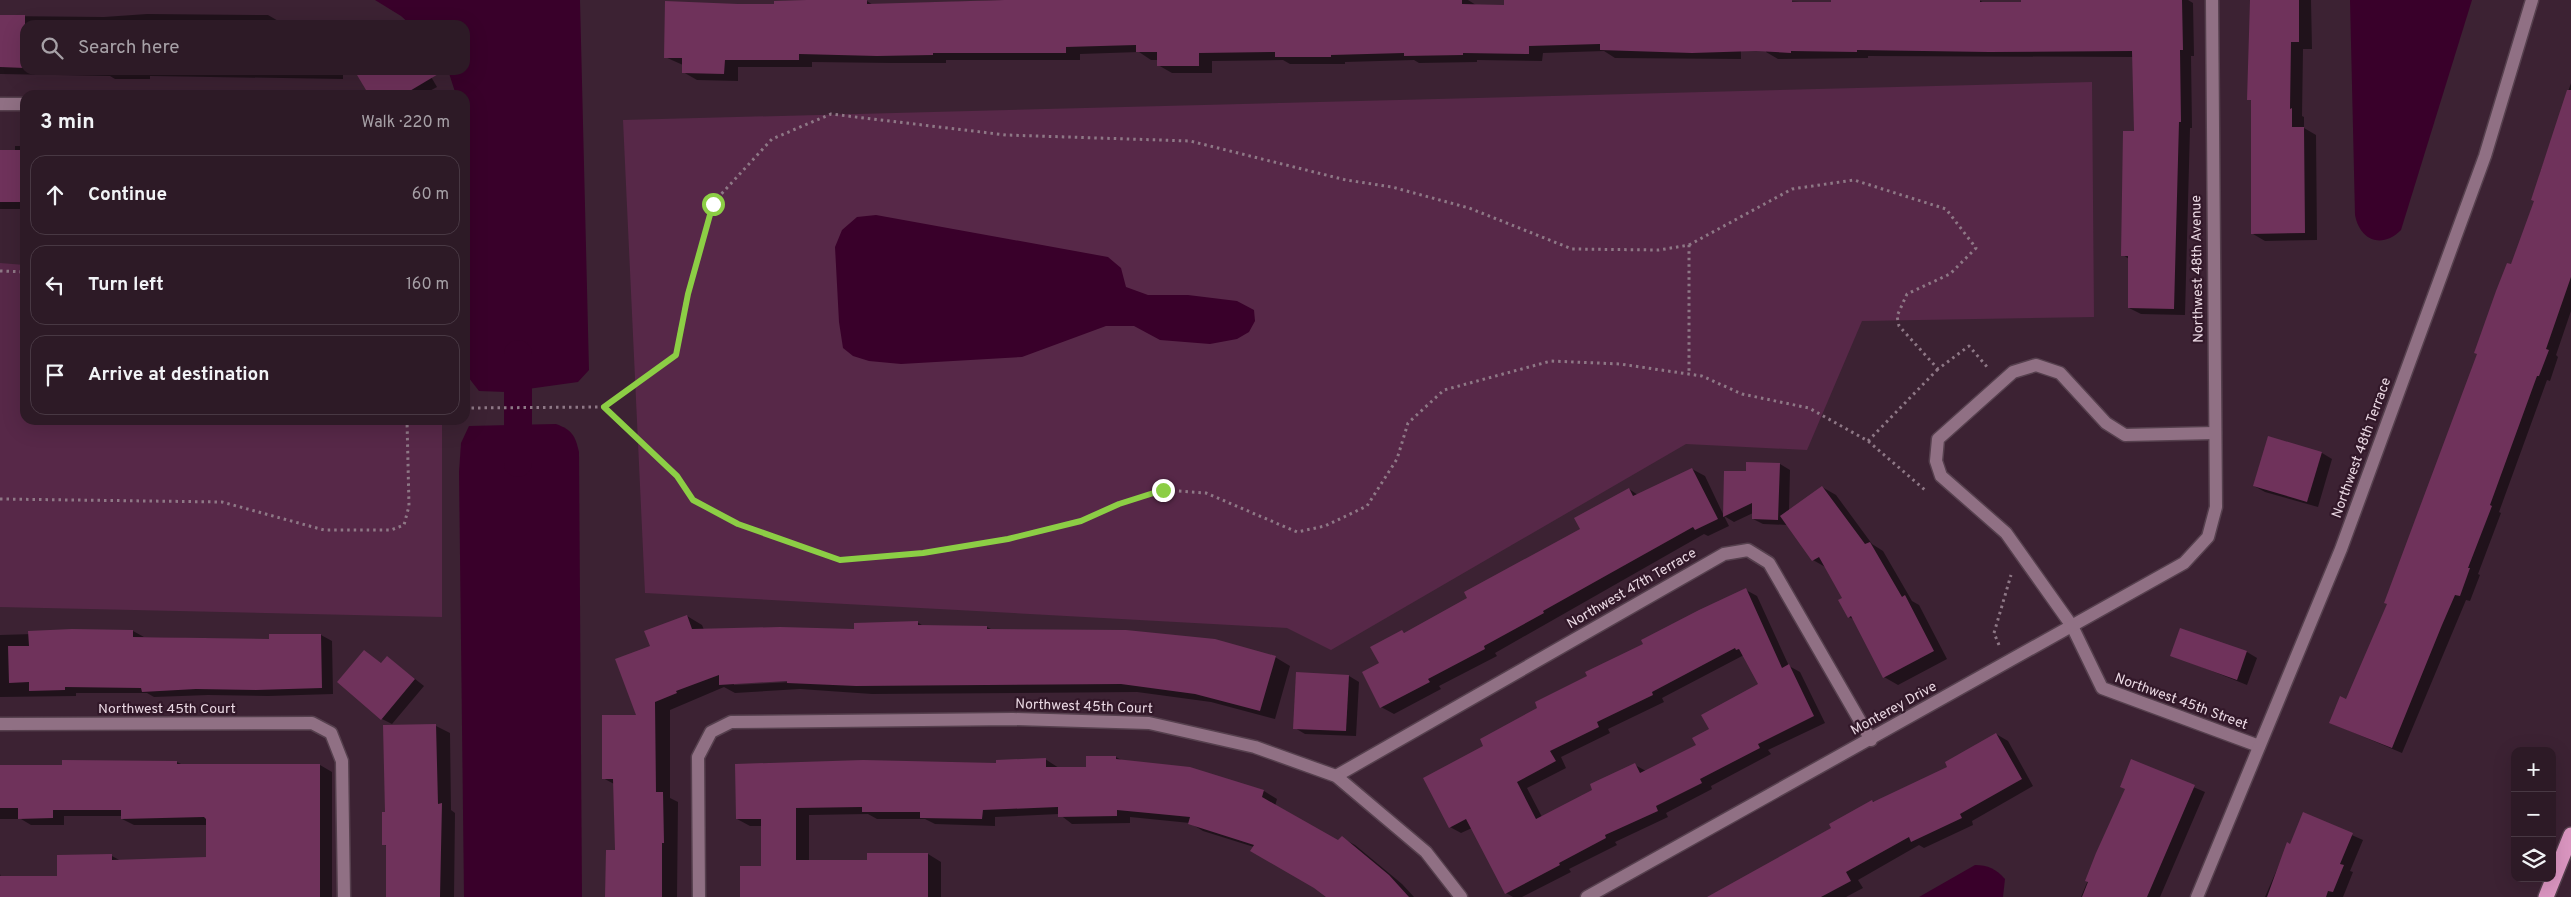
<!DOCTYPE html>
<html lang="en">
<head>
<meta charset="utf-8">
<style>
  :root { --surface:#2d1a26; --page:#35232e; --text:#f1f3f6; --muted:#a7a1a7; --line:#483843 }
  body { margin:0; font-family:Overpass,sans-serif; background:var(--page); color:var(--text) }
  .controls { position:absolute; right:15px; bottom:15px; display:grid; overflow:hidden; border-radius:10px; box-shadow:0 5px 20px #0002 }
  .controls button { width:45px; height:45px; display:grid; place-items:center; padding:0; border:0; border-bottom:1px solid var(--line); background:var(--surface); color:var(--text); font:25px sans-serif }
  .stop { position:absolute; width:15px; height:15px; margin:-11px; border:4px solid #8cce45; border-radius:50%; background:#fff }
  .stop.end { background:#8cce45; border-color:#fff; box-shadow:0 1px 5px #0008 }
  .list { margin:0; padding:0; list-style:none }
  h2 { display:flex; justify-content:space-between; align-items:center; height:65px; margin:0; padding:0 20px; font-size:21px }
  h2 small { font-size:16px; font-weight:400; color:var(--muted) }
  .list li { display:grid; grid-template-columns:32px 1fr auto; gap:15px; align-items:center; box-sizing:border-box; height:80px; margin:0 10px 10px; padding:0 10px; border:1px solid var(--line); border-radius:15px }
  .list b { display:block; font-size:19px; white-space:nowrap }
  .list em { font-size:16px; font-style:normal; color:var(--muted) }
  .icon { flex:none; width:28px; height:28px; fill:none; stroke:currentColor; stroke-width:2; stroke-linecap:round; stroke-linejoin:round }
  .map { position:relative; flex:none; width:2571px; height:897px; overflow:hidden }
  .search { position:absolute; background:var(--surface); box-shadow:0 5px 20px #0002; left:20px; top:20px; width:450px; height:55px; display:flex; align-items:center; gap:12px; box-sizing:border-box; padding:0 18px; border-radius:15px; color:var(--muted); font-size:19px }
  .panel { position:absolute; background:var(--surface); box-shadow:0 5px 20px #0002; left:20px; top:90px; width:450px; height:335px; border-radius:15px }
  .map>svg:first-child { display:block }
  .green { fill:#572848 }
  .water { fill:#39002a }
  .shadow { fill:#0007; fill-rule:evenodd }
  .lines { fill:none; stroke-linecap:round; stroke-linejoin:round }
  .canal { stroke:#39002a; stroke-width:28 }
  .building { fill:#6f325b; fill-rule:evenodd }
  .lane-casing { stroke:#56404e; stroke-width:15 }
  .street-casing { stroke:#56404e; stroke-width:15 }
  .highway-casing { stroke:#56404e; stroke-width:18 }
  .path { stroke:#8e7886; stroke-width:3; stroke-dasharray:2.5 4; stroke-linecap:butt }
  .lane { stroke:#907084; stroke-width:12 }
  .street { stroke:#907084; stroke-width:12 }
  .highway { stroke:#db96c1; stroke-width:15 }
  .route { stroke:#8cce45; stroke-width:6 }
  .labels { text-anchor:middle; dominant-baseline:central; stroke-width:4.5; stroke-linejoin:round; paint-order:stroke }
  .street-label { font-size:14px; fill:#ead8e3; stroke:#321829 }
</style>
</head>
<body>
<div class="map">
<svg width="2571" height="897" viewBox="0 0 2571 897">
  <rect width="100%" height="100%" fill="#3c2233"/>
  <g class="green">
    <path d="M2092,82L2094,317L1862,321L1807,450L1686,444L1331,650L1287,628L645,593L623,120Z"/>
    <path d="M0,263L25,265V420H442V617L0,607Z"/>
  </g>
  <g class="water">
    <path d="M375,0H580L589,370L578,382L506,392L479,391L465,373V95H456L448,70H465V25H411L401,16Z"/>
    <path d="M2350,0H2472L2401,230C2382,249 2360,241 2355,215Z"/>
    <path d="M876,215L1108,257L1121,268L1126,287L1148,295H1188L1237,301L1254,310L1255,321L1249,332L1237,339L1210,344L1160,340L1134,326H1106L1022,357L901,364L869,361L853,356L843,348L839,322L835,247L842,230L857,217Z"/>
    <path d="M556,424C572,430 575,435 579,452L582,897H464L459,472L461,443L469,426Z"/>
    <path d="M1975,865C1988,865 1996,869 2005,879L2003,897H1919Z"/>
  </g>
  <g class="shadow">
    <path d="M808,0L867,1L873,5L1005,0H1468L1476,5L1505,6V0H1666L1740,8L1741,59L1615,58L1604,51L1543,53L1542,61L1477,60V62L1419,63L1414,60L1345,62V64H1290L1283,60L1212,61V73H1172L1158,65V60H1151L1139,52L1080,54V60H946V63H892L812,62V67H738V81L697,80L683,72V65L665,57L776,5Z"/>
    <path d="M1766,0L1833,4V0H1979L1986,4L2022,3V0H2188L2193,3L2194,56H2191L2192,128H2190L2185,315L2141,314L2129,308V259L2123,255L2135,132L2133,57L1868,56V58L1778,59L1766,52Z"/>
    <path d="M2251,0H2311L2312,49H2303L2302,116L2304,117V128L2316,135L2317,240L2265,241L2253,234V101L2248,99Z"/>
    <path d="M147,14L268,15L280,22V25H25V70H343V79L150,76V79H115L110,76L0,74V16L104,17Z"/>
    <path d="M356,70H427L437,87L422,95H370Z"/>
    <path d="M2571,83V311L2556,355L2558,357L2550,381L2547,380L2499,512L2501,513L2478,574L2480,575L2470,601L2466,600L2402,753L2331,723L2347,701L2388,604L2535,201L2540,173Z"/>
    <path d="M15,146H25V209H0V151H15Z"/>
    <path d="M2269,437L2322,453L2332,459L2318,507L2265,492L2254,486Z"/>
    <path d="M1748,463L1780,464L1790,470L1789,511L1822,487L1836,495L1872,544L1883,551L1912,601L1919,605L1947,659L1898,685L1884,677L1855,620L1849,617L1840,600L1844,598L1827,568L1813,560L1788,525L1763,524L1753,519V513L1734,522L1724,516L1729,526L1708,536L1704,534L1495,653L1497,656L1439,686L1441,689L1394,714L1381,707L1380,664L1402,632L1405,633L1469,599L1582,529L1629,489L1638,495L1692,469L1705,476L1724,516L1747,473Z"/>
    <path d="M1746,590L1757,596L1789,666L1800,672L1825,723L1768,750L1771,754L1711,786L1712,789L1666,813L1668,817L1615,842L1617,845L1569,869L1571,872L1522,897H1513L1506,893L1472,828L1461,833L1450,827L1485,746L1589,676ZM1744,655L1759,685L1710,729L1698,745L1646,771L1635,765L1594,790L1542,817L1527,788L1566,768L1561,757L1610,733L1608,729L1664,702L1662,698Z"/>
    <path d="M687,616L702,625L704,630L856,631L917,622L925,627H987L993,630L1275,657L1290,666L1275,719L1211,702L1137,692L872,694L800,689L735,693L724,687L670,710V798L678,802L677,897H606L616,851L614,784L603,778L638,716L652,647ZM793,680V682L734,685V683Z"/>
    <path d="M2181,629L2247,652L2257,658L2247,685L2172,655Z"/>
    <path d="M133,631L144,637L271,640L321,635L332,641L333,694L268,696L208,695L154,697L147,693H76V696L0,697V635Z"/>
    <path d="M365,652L382,664L387,657L424,686L392,724L382,719Z"/>
    <path d="M1349,676L1359,682L1356,736L1305,734L1295,728Z"/>
    <path d="M384,726H436L450,733L451,810L455,813L454,897H387V846L383,844L386,813Z"/>
    <path d="M1996,734L2008,741L2033,786L1972,821L1973,825L1924,848L1919,845L1858,880L1863,888L1846,897H1710L1832,828L1872,801L1875,802L1949,767Z"/>
    <path d="M1116,757L1123,761L1190,768L1264,791L1277,799L1275,806L1339,842L1342,838L1355,845L1402,884L1414,897H1328L1254,847L1203,831L1190,823L1130,817V823L1072,824L1059,814L995,817V826L935,824L925,819H877L868,814L809,815V862H868L928,854L941,862V897H741L762,868V826H750L737,819L998,765L1045,759L1059,768H1088Z"/>
    <path d="M2132,761L2205,792L2160,897H2081L2126,789Z"/>
    <path d="M177,762L183,765H320L332,772V897H0V874L1,877H58L112,856L121,861L208,859V825H134L122,819V816H64V825H31L21,819H0V767Z"/>
    <path d="M2304,814L2363,840L2350,871L2353,872L2343,897H2265L2288,844L2291,845Z"/>
  </g>
  <g class="lines">
    <path class="canal" d="M518,354V463"/>
  </g>
  <g class="building">
    <path d="M806,0H867V4L1004,0H1462V4L1504,5V0H1792V2H1831V0H1980V2H2021V0H2182L2183,50H2180L2181,122H2179L2174,309L2128,308V256H2121L2123,131H2134L2132,51L1989,52L1857,50V52L1791,51V53L1756,51L1692,53L1600,50V44L1529,46V54L1463,53V55L1404,56V53L1331,55V57H1275V52L1199,53V66H1157V52H1136V45L1066,47V53H933V55L877,56L799,54V60H725L724,74L682,73V58H664L665,1L738,4H774V1Z"/>
    <path d="M2250,0H2299V42H2291L2290,109L2292,108V127H2304L2305,233L2251,234V100H2247Z"/>
    <path d="M0,15H25V68L0,67Z"/>
    <path d="M354,70H445L403,95H369Z"/>
    <path d="M2567,90H2571V277L2546,349L2549,350L2539,376H2537L2490,505L2492,506L2468,568H2470L2460,596L2455,595L2442,625L2392,748L2329,723L2340,696L2346,699L2387,604L2384,603L2477,354L2474,353L2496,291L2507,263L2511,264L2534,201L2531,200Z"/>
    <rect x="0" y="150" width="25" height="52"/>
    <path d="M2268,436L2322,452L2307,502L2253,486Z"/>
    <path d="M1746,462L1780,463L1778,520L1752,519V503L1723,517L1724,471H1746Z"/>
    <path d="M1692,468L1718,519L1695,530L1693,527L1600,579L1543,611L1544,613L1484,646L1485,649L1428,679L1430,682L1380,708L1362,672L1379,663L1370,647L1402,630L1404,633L1467,598L1464,592L1580,529L1574,518L1629,488L1633,496Z"/>
    <path d="M1822,486L1865,544L1870,542L1902,597L1905,595L1934,651L1883,678L1851,616L1848,618L1838,600L1842,598L1819,557L1812,561L1780,516Z"/>
    <path d="M1746,588L1782,668L1789,664L1814,716L1758,744L1760,748L1700,779L1702,783L1656,806L1658,811L1605,835L1606,838L1559,863L1560,865L1505,894L1466,819L1449,828L1423,778L1483,746L1480,739L1537,708L1535,702L1587,676L1585,672L1643,644L1641,640L1699,610ZM1735,648L1736,650L1739,649L1758,684L1701,715L1709,729L1692,738L1696,745L1640,773L1635,763L1590,784L1592,790L1536,819L1517,782L1556,761L1550,751L1599,727L1597,722L1653,695L1652,692Z"/>
    <path d="M687,615L692,629L780,627L854,629V623L918,621V625L987,626V629L1126,630L1215,639L1276,656L1260,711L1195,694L1121,684L856,686L787,683V681L719,685V675L676,691L677,693L655,702L656,792H663L664,843H662V897H605L606,850H615L613,779H602V715H636L615,659L650,646L644,631Z"/>
    <path d="M2180,628L2247,651L2237,680L2170,656Z"/>
    <path d="M72,629L133,630V637L269,639V634H321L322,688L256,690L196,689L142,692L141,688L65,687V690L29,691V682L9,683L8,646H29L28,631Z"/>
    <path d="M364,650L381,663L387,656L415,679L381,720L337,682Z"/>
    <path d="M1296,672L1349,675L1346,731L1293,729Z"/>
    <path d="M436,724L438,804L442,803L440,897H386V845H382V812H385L383,725Z"/>
    <path d="M1996,733L2022,779L1960,814L1962,818L1911,842L1909,837L1846,872L1851,881L1821,897H1707L1831,828L1829,824L1872,800L1873,802L1947,767L1945,762Z"/>
    <path d="M1086,756H1116V759L1190,767L1264,790L1262,797L1338,840L1342,836L1389,875L1409,897H1326L1314,888L1250,851L1254,845L1188,824L1190,817L1117,810V816L1058,817V807L983,810L982,819L920,818V812H862V807L796,808V860H867V853H928V897H740V866H761V819H736L735,764L863,760L996,763V760L1046,758V767H1086Z"/>
    <path d="M2131,759L2195,785L2147,897H2082L2088,882L2085,881L2096,853L2125,789L2120,787Z"/>
    <path d="M62,760L177,761V764H320V897H0V876H57V855L112,854V860L206,857V819L204,817L121,819V810H53V818L18,819V808H0V765H62Z"/>
    <path d="M2303,812L2353,833L2340,864L2344,865L2333,892L2328,891L2326,897H2267L2287,842L2290,844Z"/>
  </g>
  <g class="lines">
    <g class="lane-casing">
      <path id="lane" d="M2072,626L2006,533L1941,476L1936,461L1938,439L2013,372L2036,365L2060,373L2106,423L2125,435L2215,433"/>
    </g>
    <g class="street-casing">
      <g id="street">
        <path d="M0,104H25"/>
        <path d="M2072,626L2102,688L2259,746"/>
        <path d="M0,724L312,723L331,733L342,761L344,897"/>
        <path d="M1336,776L1724,554L1748,550L1769,563L1871,740"/>
        <path d="M699,897L698,757L711,732L731,722L1013,719L1149,723L1255,747L1336,776L1426,852L1461,897"/>
        <path d="M1587,897L2184,563L2208,537L2216,507L2212,0"/>
        <path d="M2197,897L2341,549L2485,156L2532,0"/>
      </g>
    </g>
    <g class="highway-casing">
      <path id="highway" d="M2546,897L2571,835"/>
    </g>
    <g class="path">
      <path d="M1689,245L1792,189L1854,180L1946,209L1976,248L1950,274L1907,294L1897,316L1899,326L1938,369L1969,346L1988,368"/>
      <path d="M0,271L25,272"/>
      <path d="M604,407L677,476L693,500L738,524L840,560L923,553L1008,539L1081,521L1119,503L1163,490L1206,493L1297,532L1325,526L1367,506L1397,459L1408,423L1444,390L1551,361L1620,364L1702,376L1742,394L1809,408L1868,441L1925,490"/>
      <path d="M465,408L604,407L675,355L687,294L713,203L772,139L831,114L1006,135L1190,141L1346,180L1392,187L1469,208L1572,249L1659,250L1689,245V374"/>
      <path d="M1868,441L1938,369"/>
      <path d="M0,499L222,502L324,530H391L404,525L409,506L407,420"/>
      <path d="M1999,645L1994,633L2011,575"/>
    </g>
    <use href="#lane" class="lane"/>
    <use href="#street" class="street"/>
    <use href="#highway" class="highway"/>
  </g>
  <g class="lines">
    <path class="route" d="M713,204L688,294L676,355L604,407L677,476L693,500L738,524L840,560L923,553L1008,539L1081,521L1119,504L1163,490"/>
  </g>
  <g class="labels">
    <g class="street-label">
      <text transform="translate(2198 269) rotate(-91)">Northwest 48th Avenue</text>
      <text transform="translate(2362 448) rotate(-70)">Northwest 48th Terrace</text>
      <text transform="translate(1632 589) rotate(-30)">Northwest 47th Terrace</text>
      <text transform="translate(2181 702) rotate(20)">Northwest 45th Street</text>
      <text transform="translate(1084 707) rotate(2)">Northwest 45th Court</text>
      <text x="167" y="709">Northwest 45th Court</text>
      <text transform="translate(1894 709) rotate(-29)">Monterey Drive</text>
    </g>
  </g>
</svg>
<div class="controls">
<button>+</button>
<button>−</button>
<button><svg class="icon" aria-label="layers" viewBox="0 0 24 24"><path d="M12 4l9 5-9 5-9-5zM3 14l9 5 9-5"/></svg></button>
</div>
<div class="stop" style="left:713px;top:204px"></div>
<div class="stop end" style="left:1163px;top:490px"></div>
<div class="search"><svg class="icon" aria-label="search" viewBox="0 0 24 24"><circle cx="10" cy="10" r="6"/><path d="M15 15l6 6"/></svg>Search here</div>
<section class="panel">
<h2>3 min<small>Walk · 220 m</small></h2>
<ul class="list">
<li><svg class="icon" aria-label="ahead" viewBox="0 0 24 24"><path d="M12 20V5M6 11l6-6 6 6"/></svg><div><b>Continue</b></div><em>60 m</em></li>
<li><svg class="icon" aria-label="left" viewBox="0 0 24 24"><path d="M17 20v-9H6M10 6l-5 5 5 5"/></svg><div><b>Turn left</b></div><em>160 m</em></li>
<li><svg class="icon" aria-label="arrive" viewBox="0 0 24 24"><path d="M6 21V4h12l-3 4 3 4H6"/></svg><div><b>Arrive at destination</b></div></li>
</ul>
</section>
</div>
</body>
</html>
